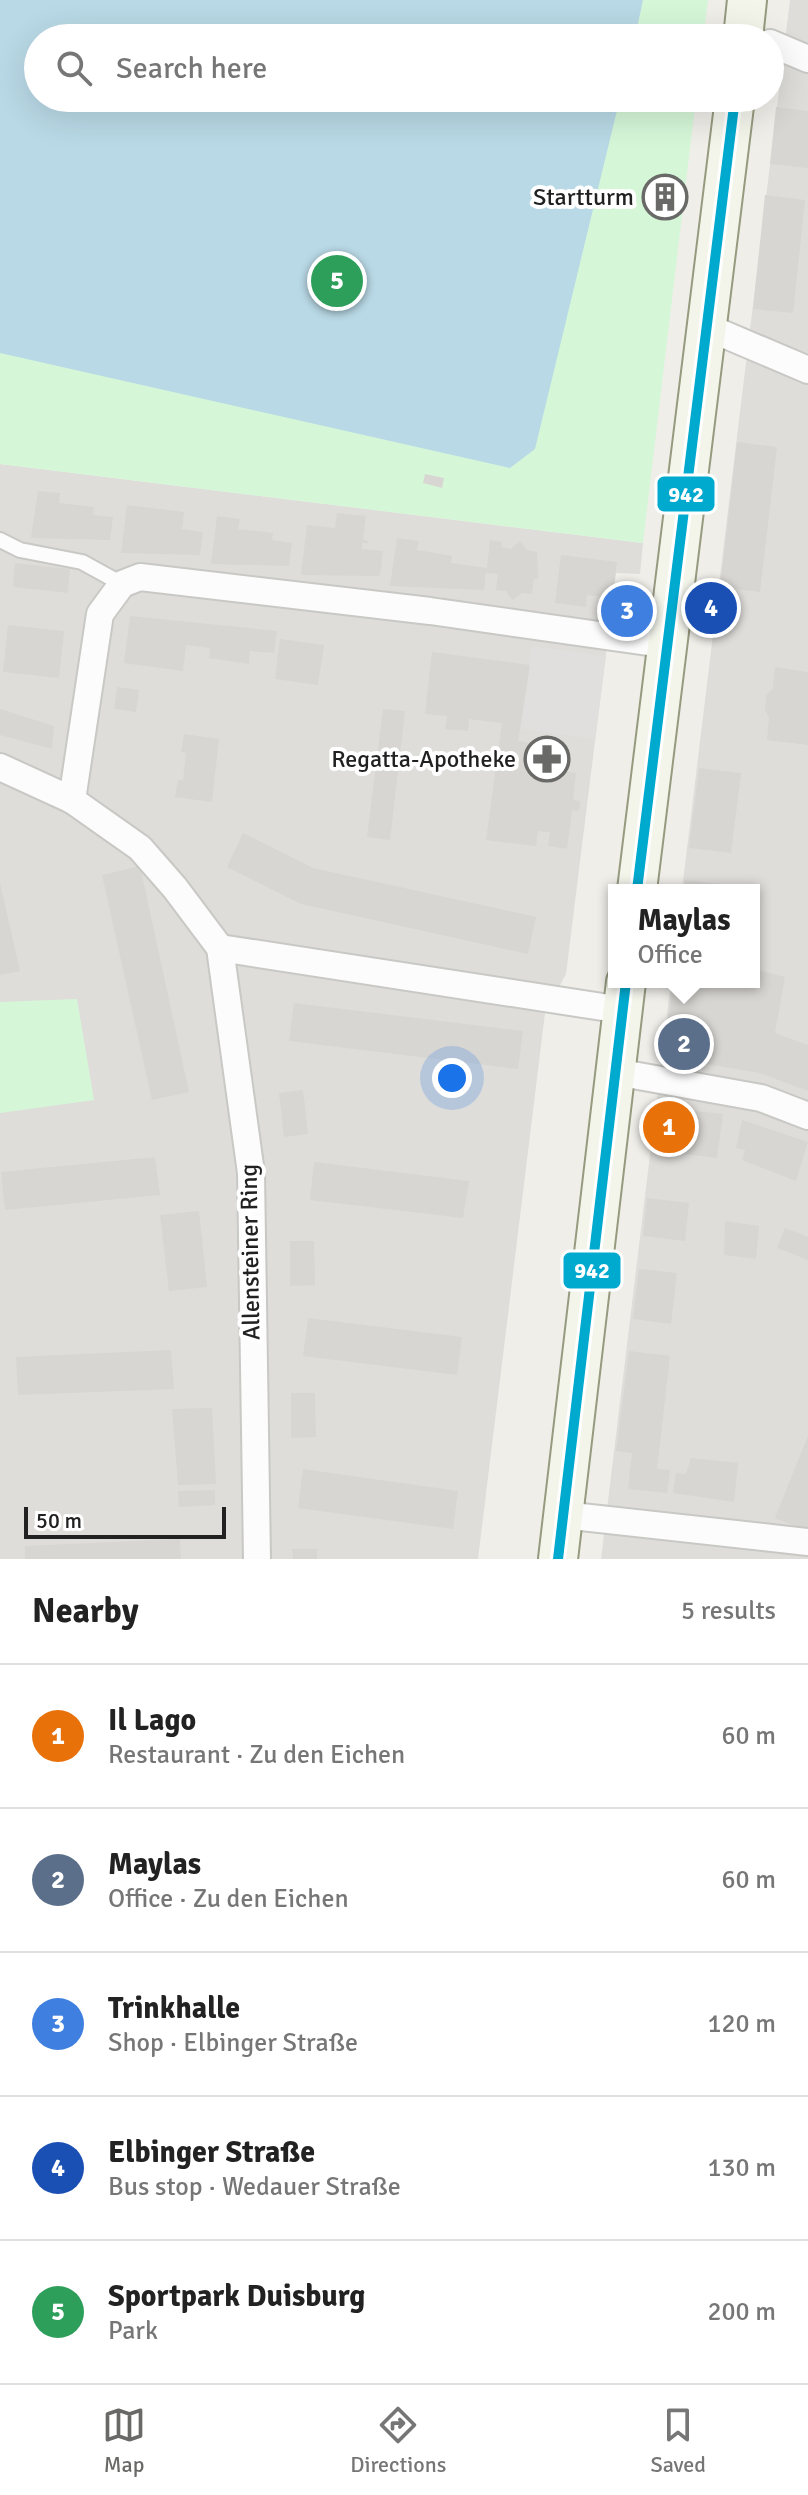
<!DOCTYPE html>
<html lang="en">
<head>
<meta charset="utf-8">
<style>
  :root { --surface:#fff; --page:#f6f6f6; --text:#222; --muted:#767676; --line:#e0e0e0; --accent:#696967 }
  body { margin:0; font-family:Signika,sans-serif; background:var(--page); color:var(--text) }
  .scale { position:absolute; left:24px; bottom:20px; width:202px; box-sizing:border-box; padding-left:8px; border:4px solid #212121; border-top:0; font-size:22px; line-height:28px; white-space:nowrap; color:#212121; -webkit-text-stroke:6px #fff; paint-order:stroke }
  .you { position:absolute; left:452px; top:1078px; width:28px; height:28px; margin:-20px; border:6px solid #fff; border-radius:50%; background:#1a73e8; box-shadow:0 0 0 12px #1a73e833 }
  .badge { display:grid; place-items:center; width:52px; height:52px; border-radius:50%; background:var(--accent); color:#fff; font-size:26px; font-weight:700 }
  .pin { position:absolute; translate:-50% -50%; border:4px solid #fff; box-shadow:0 2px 8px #0006 }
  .popup { position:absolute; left:608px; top:884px; width:152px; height:104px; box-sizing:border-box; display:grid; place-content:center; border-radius:0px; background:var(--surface); filter:drop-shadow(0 2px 6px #0005); font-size:26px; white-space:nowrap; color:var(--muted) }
  .popup b { font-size:30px; color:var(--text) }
  .popup::after { content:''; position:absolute; left:50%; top:100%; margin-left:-16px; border:16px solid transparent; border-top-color:var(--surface) }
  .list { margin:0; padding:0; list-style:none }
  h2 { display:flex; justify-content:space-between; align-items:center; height:104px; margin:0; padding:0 32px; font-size:34px }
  h2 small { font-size:26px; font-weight:400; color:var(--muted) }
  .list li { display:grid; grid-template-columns:52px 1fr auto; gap:24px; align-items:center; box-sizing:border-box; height:144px; padding:0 32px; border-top:2px solid var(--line) }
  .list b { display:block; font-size:30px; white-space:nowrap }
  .list p { margin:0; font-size:26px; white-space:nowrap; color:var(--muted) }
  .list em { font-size:26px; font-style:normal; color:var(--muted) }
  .icon { flex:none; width:44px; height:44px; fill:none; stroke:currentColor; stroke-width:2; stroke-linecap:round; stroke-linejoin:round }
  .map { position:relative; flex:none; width:808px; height:1559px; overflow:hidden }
  .search { position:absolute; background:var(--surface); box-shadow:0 8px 32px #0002; left:24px; right:24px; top:24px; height:88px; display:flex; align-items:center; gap:20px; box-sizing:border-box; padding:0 28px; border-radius:44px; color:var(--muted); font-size:30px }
  .sheet { height:824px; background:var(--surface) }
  nav { display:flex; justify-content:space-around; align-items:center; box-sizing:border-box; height:112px; border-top:2px solid var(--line); background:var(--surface); font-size:22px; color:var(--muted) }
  nav a { display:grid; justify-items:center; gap:4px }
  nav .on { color:var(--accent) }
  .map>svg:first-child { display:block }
  .residential { fill:#deddda }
  .park { fill:#d5f7d8 }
  .parking { fill:#e0dfdd }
  .water { fill:#b9d9e6 }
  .building { fill:#d7d6d2 }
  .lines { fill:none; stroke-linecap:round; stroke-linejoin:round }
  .lane-casing { stroke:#c8c8c5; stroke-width:18 }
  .street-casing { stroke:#c8c8c5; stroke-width:30 }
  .secondary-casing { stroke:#969a7f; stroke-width:42 }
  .lane { stroke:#fdfcfc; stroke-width:14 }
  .street { stroke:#fdfcfc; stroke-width:26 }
  .secondary { stroke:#f3f5eb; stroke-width:38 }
  .bus-1-casing { stroke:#fff; stroke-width:16 }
  .bus-1 { stroke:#00a9ce; stroke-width:10 }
  .labels { text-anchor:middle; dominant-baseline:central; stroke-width:8; stroke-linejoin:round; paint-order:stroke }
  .poi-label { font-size:24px; fill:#212121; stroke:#fff; text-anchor:end }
  .street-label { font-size:24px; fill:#212121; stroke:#fff }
  .line-badge { stroke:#fff; stroke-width:3 }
  .badge-label { font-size:22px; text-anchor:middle; font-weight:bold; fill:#fff }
</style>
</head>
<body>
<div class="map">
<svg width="808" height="1559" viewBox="0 0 808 1559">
  <rect width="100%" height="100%" fill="#efeee9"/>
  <g class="residential">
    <path d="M790,0H808V1559H601L671,982H754V890H682Z"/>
    <path d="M0,464L643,543L640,574L616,573L566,974L545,1013L478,1559H0Z"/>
  </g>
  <g class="park">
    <path d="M0,0H708L703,38H38V98H696L643,543L0,464Z"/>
    <path d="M77,999L94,1100L0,1113V1002Z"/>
  </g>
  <path class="parking" d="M532,646L606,656L595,739L521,729Z"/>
  <path class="water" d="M0,0H643L635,38H38V98H620L535,449L510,468L0,353Z"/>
  <g class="building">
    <path d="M776,107L808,111V168L770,164Z"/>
    <path d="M650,185L684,192L680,210L646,203Z"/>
    <path d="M765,195L805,200L793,313L753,309Z"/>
    <path d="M737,442L777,447L760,592L720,587Z"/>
    <path d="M425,474L444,478L442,488L423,483Z"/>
    <path d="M38,491L60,493L59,503L94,507L93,515L113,517L110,540L31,538Z"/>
    <path d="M127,505L184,512L182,529L203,532L200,555L121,553Z"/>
    <path d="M337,513L366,516L363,539L370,543H362V549L383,551L380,576L301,575L307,525L335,528Z"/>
    <path d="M217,516L240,519L238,529L273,533L272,540L292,543L289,566L211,564Z"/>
    <path d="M397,538L419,541L417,550L452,556L451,563L487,568L490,540L502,542L501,547L511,549L520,541L527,550L537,552L538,579H534L532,594L522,593L512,600L506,591L496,590L498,574L486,573L484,590L390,586Z"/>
    <path d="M561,555L617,562L612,598L587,595L586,607L555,603Z"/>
    <path d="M15,563L70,569L68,593L13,587Z"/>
    <path d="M624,588L638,590L634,625L617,623Z"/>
    <path d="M130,616L277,631L274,653L250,651L249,664L209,658L210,648L186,645L183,671L124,663Z"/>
    <path d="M8,625L64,631L59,678L3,672Z"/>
    <path d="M280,639L324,645L318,685L275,679Z"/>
    <path d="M432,652L530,665L518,741L553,746L559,754L557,771L576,773L573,800L580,801V806L579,811L572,810L567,849L548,846L550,832L538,831L536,846L486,840L502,723L469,719L468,731L445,729L447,716L425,714Z"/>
    <path d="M775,667L808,672V745L767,740L769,718L765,710L766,696L773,688Z"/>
    <path d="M117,687L139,690L136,712L114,709Z"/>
    <path d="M0,709L54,726L52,749L0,735Z"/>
    <path d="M383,709L405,711L390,840L367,837Z"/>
    <path d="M184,734L219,739L212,802L175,797L178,780H183L186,753L181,752Z"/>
    <path d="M699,768L741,773L731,853L689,848Z"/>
    <path d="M243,833L313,868L536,917L528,954L301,904L227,867Z"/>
    <path d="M140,866L189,1092L152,1100L102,875Z"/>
    <path d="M685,880L727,885V890H684Z"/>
    <path d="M0,883L20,971L0,975Z"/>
    <path d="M754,969L785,977L775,1033L808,1045V1091L760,1073L664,1057L673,982H754Z"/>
    <path d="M294,1003L523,1031L518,1069L289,1041Z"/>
    <path d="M303,1090L308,1134L284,1137L279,1093Z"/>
    <path d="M658,1107L723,1114L717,1158L653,1150Z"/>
    <path d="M742,1120L808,1142L796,1181L742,1160L745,1150L736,1148Z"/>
    <path d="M155,1157L160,1195L5,1210L1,1172Z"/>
    <path d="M314,1162L469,1181L463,1218L310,1200Z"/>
    <path d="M647,1198L689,1203L685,1241L643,1236Z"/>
    <path d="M199,1211L207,1287L169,1291L160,1215Z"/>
    <path d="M725,1221L759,1226L756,1259L724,1255Z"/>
    <path d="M785,1228L808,1237V1260L777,1248Z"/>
    <path d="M290,1241H314L315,1285L290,1286Z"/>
    <path d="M639,1269L677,1273L671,1324L633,1319Z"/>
    <path d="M308,1318L462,1337L457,1375L303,1356Z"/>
    <path d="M171,1350L174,1389L18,1395L16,1357Z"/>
    <path d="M629,1351L670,1356L657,1469L670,1470L667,1493L628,1489L632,1453L616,1451Z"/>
    <path d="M291,1393H315L316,1437L291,1438Z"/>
    <path d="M212,1408L216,1484L178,1485L172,1409Z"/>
    <path d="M808,1436V1531L775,1518Z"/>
    <path d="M691,1458L738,1463L734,1502L673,1493L676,1473L686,1474Z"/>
    <path d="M303,1469L458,1491L453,1529L298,1508Z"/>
    <path d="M215,1490V1505L179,1507L178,1491Z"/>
    <path d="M180,1539L181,1559H25V1546Z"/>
    <path d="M292,1549H317V1559H293Z"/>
  </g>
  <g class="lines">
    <g class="lane-casing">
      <path id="lane" d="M0,540L20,550L82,562L122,584"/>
    </g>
    <g class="street-casing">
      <g id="street">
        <path d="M770,43L808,59"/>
        <path d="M707,327L808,370"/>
        <path d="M0,767L72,800L140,848L175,888L220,948L251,1173L257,1559"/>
        <path d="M72,800L100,614L122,584L140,577L430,611L669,645"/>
        <path d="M220,948L622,1010"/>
        <path d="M616,1072L761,1098L808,1116"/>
        <path d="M563,1515L808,1542"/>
      </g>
    </g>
    <g class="secondary-casing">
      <g id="secondary">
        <path d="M743,38L747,0"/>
        <path d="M637,890L735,98"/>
        <path d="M558,1559L626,982"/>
      </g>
    </g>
    <use href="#lane" class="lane"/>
    <use href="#street" class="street"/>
    <use href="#secondary" class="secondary"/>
    <g class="bus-1-casing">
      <g id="bus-1">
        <path d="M637,890L735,98"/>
        <path d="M558,1559L626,982"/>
      </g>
    </g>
    <use href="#bus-1" class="bus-1"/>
  </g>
  <defs>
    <g id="building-ring" transform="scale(2.3)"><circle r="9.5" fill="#fff" stroke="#696967" stroke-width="1.5"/><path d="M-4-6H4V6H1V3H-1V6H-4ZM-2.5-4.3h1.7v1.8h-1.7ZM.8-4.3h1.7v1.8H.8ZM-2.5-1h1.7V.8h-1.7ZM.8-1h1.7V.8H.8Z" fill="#696967"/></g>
    <g id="pharmacy-ring" transform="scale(2.3)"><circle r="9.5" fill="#fff" stroke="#696967" stroke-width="1.5"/><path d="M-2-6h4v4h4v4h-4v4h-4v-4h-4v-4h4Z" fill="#696967"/></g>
  </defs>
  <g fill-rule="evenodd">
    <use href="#building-ring" x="665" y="197"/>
    <use href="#pharmacy-ring" x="547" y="759"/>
  </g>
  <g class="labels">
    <g class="poi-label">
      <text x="634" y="197">Startturm</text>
      <text x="516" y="759">Regatta-Apotheke</text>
    </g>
    <g class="street-label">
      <text transform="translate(250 1252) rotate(-91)">Allensteiner Ring</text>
    </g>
  </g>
  <g class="line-badge">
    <rect x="656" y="475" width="60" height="38" rx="8" fill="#00a9ce"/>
    <rect x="562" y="1251" width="60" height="39" rx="8" fill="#00a9ce"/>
  </g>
  <g class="badge-label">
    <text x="686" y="502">942</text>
    <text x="592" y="1278">942</text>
  </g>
</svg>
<div class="scale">50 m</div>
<div class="you"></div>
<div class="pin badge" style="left:669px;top:1127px;background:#e8710a">1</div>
<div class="pin badge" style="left:684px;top:1044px;background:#5c6f8a">2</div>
<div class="popup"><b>Maylas</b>Office</div>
<div class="pin badge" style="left:627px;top:611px;background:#3f7fe0">3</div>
<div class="pin badge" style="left:711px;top:608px;background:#1a4fb4">4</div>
<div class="pin badge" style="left:337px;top:281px;background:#2e9e5b">5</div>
<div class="search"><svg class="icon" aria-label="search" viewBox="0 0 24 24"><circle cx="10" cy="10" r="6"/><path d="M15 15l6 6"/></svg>Search here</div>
</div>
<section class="sheet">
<h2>Nearby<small>5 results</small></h2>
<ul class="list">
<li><span class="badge" style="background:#e8710a">1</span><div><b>Il Lago</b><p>Restaurant · Zu den Eichen</p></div><em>60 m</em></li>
<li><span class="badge" style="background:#5c6f8a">2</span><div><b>Maylas</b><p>Office · Zu den Eichen</p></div><em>60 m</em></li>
<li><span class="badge" style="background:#3f7fe0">3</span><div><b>Trinkhalle</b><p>Shop · Elbinger Straße</p></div><em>120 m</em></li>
<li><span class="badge" style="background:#1a4fb4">4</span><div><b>Elbinger Straße</b><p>Bus stop · Wedauer Straße</p></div><em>130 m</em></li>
<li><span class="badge" style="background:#2e9e5b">5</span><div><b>Sportpark Duisburg</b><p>Park</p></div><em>200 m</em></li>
</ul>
</section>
<nav>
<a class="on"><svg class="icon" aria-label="map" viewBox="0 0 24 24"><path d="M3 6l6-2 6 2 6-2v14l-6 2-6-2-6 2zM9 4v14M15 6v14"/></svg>Map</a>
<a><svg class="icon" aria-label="directions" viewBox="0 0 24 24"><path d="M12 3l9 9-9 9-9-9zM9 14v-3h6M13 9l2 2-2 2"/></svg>Directions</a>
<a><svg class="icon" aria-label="saved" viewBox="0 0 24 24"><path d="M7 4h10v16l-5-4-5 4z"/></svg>Saved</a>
</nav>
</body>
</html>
